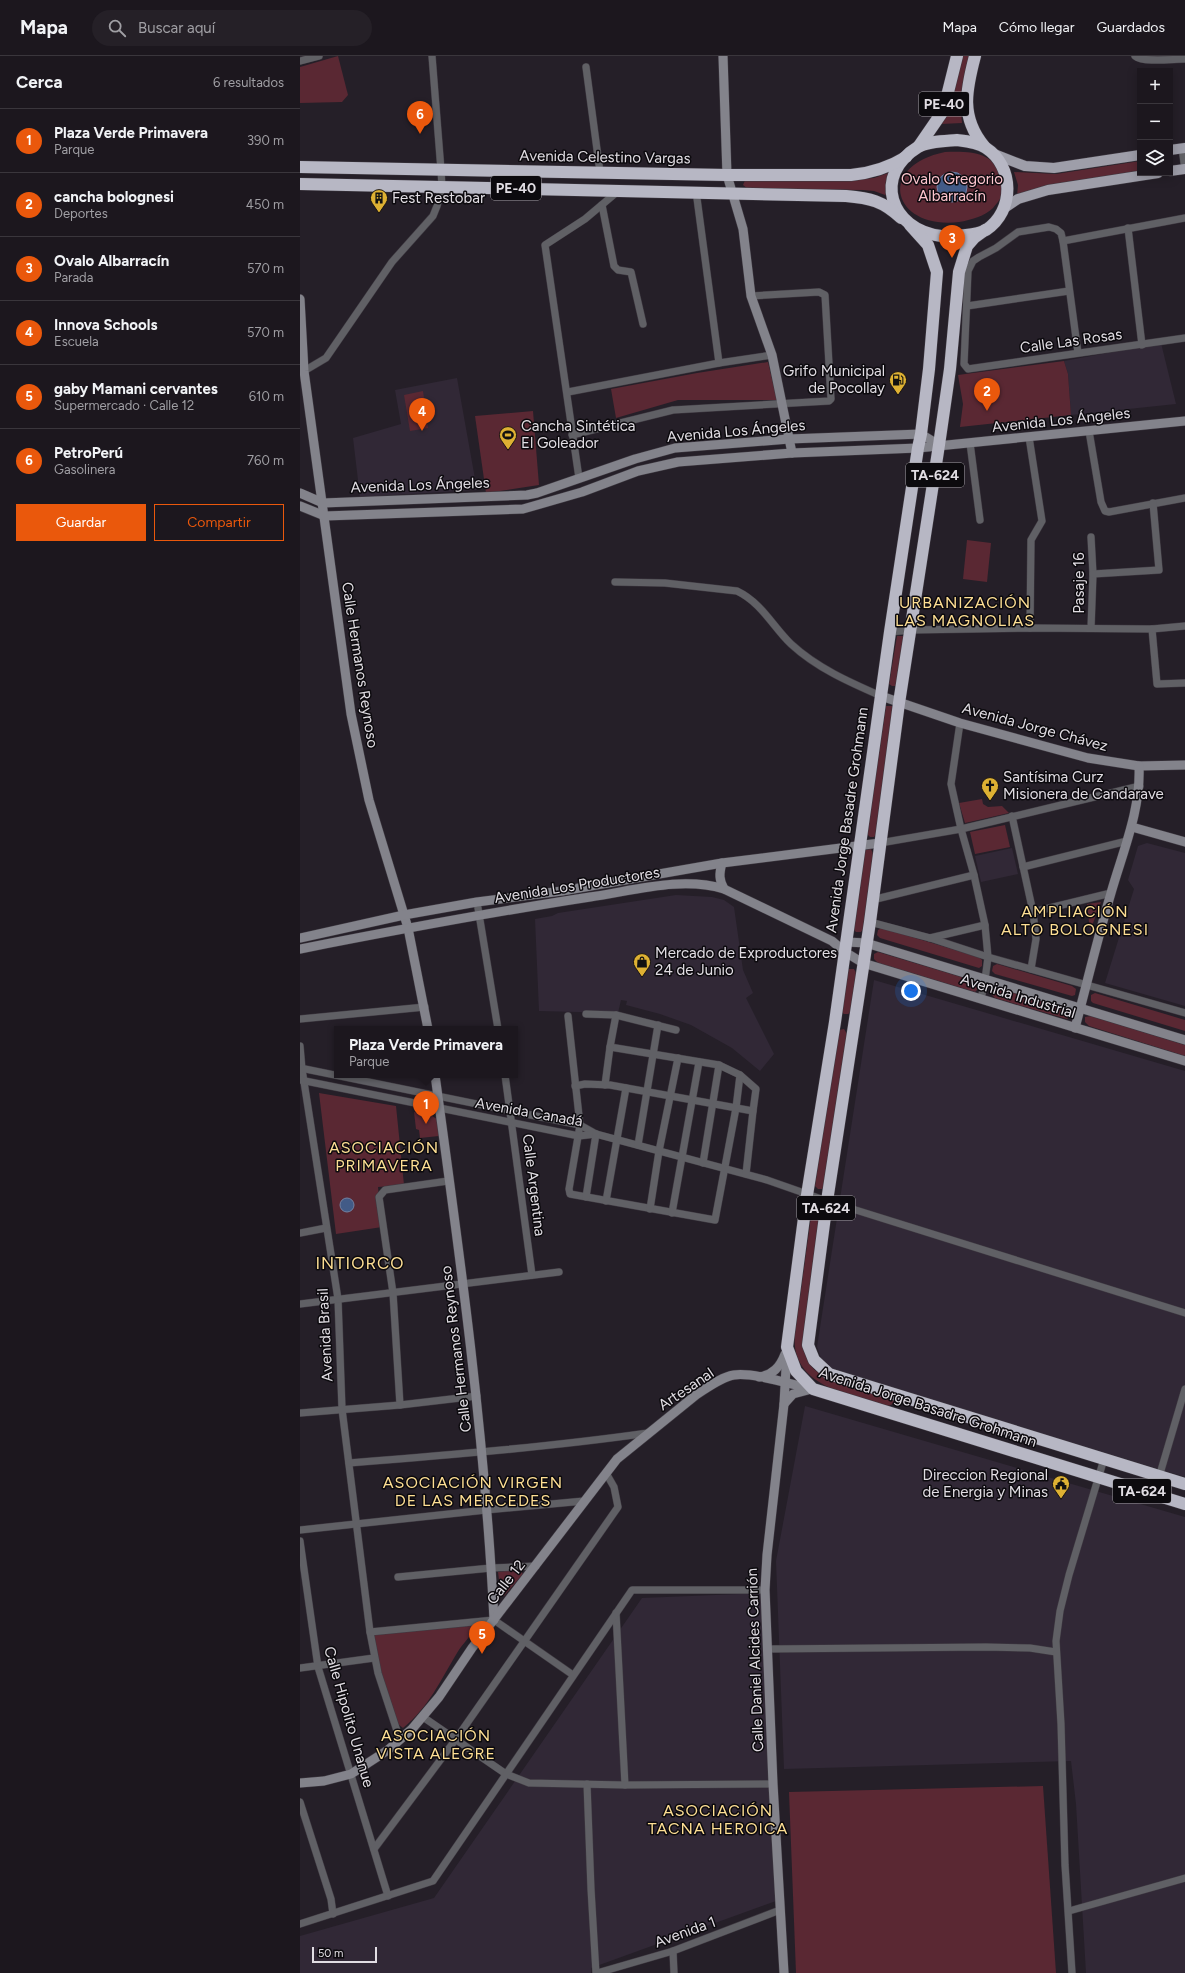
<!DOCTYPE html>
<html lang="es">
<head>
<meta charset="utf-8">
<style>
  :root { --surface:#1c171e; --page:#252027; --text:#f1f3f6; --muted:#a09fa4; --line:#3a363c; --accent:#ea580c }
  body { margin:0; font-family:Figtree,sans-serif; background:var(--page); color:var(--text) }
  .controls { position:absolute; right:12px; top:12px; display:grid; overflow:hidden; border-radius:0px; box-shadow:0 2px 10px #0003 }
  .controls button { width:36px; height:36px; display:grid; place-items:center; padding:0; border:0; border-bottom:1px solid var(--line); background:var(--surface); color:var(--text); font:20px sans-serif }
  .scale { position:absolute; left:12px; bottom:10px; width:65px; box-sizing:border-box; padding-left:4px; border:2px solid #e1dde3; border-top:0; font-size:11px; line-height:14px; white-space:nowrap; color:#e1dde3; -webkit-text-stroke:3px #0c0a0e; paint-order:stroke }
  .you { position:absolute; left:611px; top:935px; width:14px; height:14px; margin:-10px; border:3px solid #fff; border-radius:50%; background:#1a73e8; box-shadow:0 0 0 6px #1a73e833 }
  .badge { display:grid; place-items:center; width:26px; height:26px; border-radius:50%; background:var(--accent); color:#fff; font-size:13px; font-weight:700 }
  .pin { position:absolute; translate:-50% -33px; filter:drop-shadow(0 1px 2px #0008) }
  .pin::after { content:''; position:absolute; top:21px; width:14px; height:12px; background:inherit; clip-path:polygon(0 0,100% 0,50% 100%) }
  .popup { position:absolute; left:34px; top:970px; width:184px; height:52px; box-sizing:border-box; display:grid; place-content:center; border-radius:0px; background:var(--surface); filter:drop-shadow(0 1px 3px #0005); font-size:13px; white-space:nowrap; color:var(--muted) }
  .popup b { font-size:15px; color:var(--text) }
  .popup::after { content:''; position:absolute; left:50%; top:100%; margin-left:-8px; border:8px solid transparent; border-top-color:var(--surface) }
  .list { margin:0; padding:0; list-style:none }
  h2 { display:flex; justify-content:space-between; align-items:center; height:52px; margin:0; padding:0 16px; font-size:17px }
  h2 small { font-size:13px; font-weight:400; color:var(--muted) }
  .list li { display:grid; grid-template-columns:26px 1fr auto; gap:12px; align-items:center; box-sizing:border-box; height:64px; padding:0 16px; border-top:1px solid var(--line) }
  .list b { display:block; font-size:15px; white-space:nowrap }
  .list p { margin:0; font-size:13px; white-space:nowrap; color:var(--muted) }
  .list em { font-size:13px; font-style:normal; color:var(--muted) }
  .actions { display:flex; gap:8px; padding:12px 16px }
  .actions a { flex:1; padding:9px 0; border:1px solid var(--accent); border-radius:0px; text-align:center; font-size:14px; color:var(--accent) }
  .actions .main { background:var(--accent); color:#fff }
  .icon { flex:none; width:22px; height:22px; fill:none; stroke:currentColor; stroke-width:2; stroke-linecap:round; stroke-linejoin:round }
  .map { position:relative; flex:none; width:885px; height:1917px; overflow:hidden }
  header { display:flex; align-items:center; gap:24px; box-sizing:border-box; height:56px; padding:0 20px; background:var(--surface); border-bottom:1px solid var(--line) }
  header strong { font-size:19px }
  nav { display:flex; gap:22px; margin-inline-start:auto; font-size:14px }
  .search { width:280px; height:36px; background:var(--page); display:flex; align-items:center; gap:10px; box-sizing:border-box; padding:0 14px; border-radius:22px; color:var(--muted); font-size:15px }
  main { display:flex }
  aside { flex:1; background:var(--surface) }
  .map>svg:first-child { display:block }
  .built { fill:#312836 }
  .green { fill:#5a2833 }
  .water { fill:#425b87; stroke:#7282a3 }
  .lines { fill:none; stroke-linecap:round; stroke-linejoin:round }
  .street-casing { stroke:#3f3a42; stroke-width:8 }
  .secondary-casing { stroke:#3f3a42; stroke-width:10 }
  .primary-casing { stroke:#3f3a42; stroke-width:11 }
  .highway-casing { stroke:#3f3a42; stroke-width:13 }
  .street { stroke:#606065; stroke-width:7 }
  .secondary { stroke:#83838b; stroke-width:9 }
  .primary { stroke:#9e9ea9; stroke-width:10 }
  .highway { stroke:#b7b7c4; stroke-width:12 }
  .labels { text-anchor:middle; dominant-baseline:central; stroke-width:3; stroke-linejoin:round; paint-order:stroke }
  .shield { fill:#0c0a0e; stroke:#a19ea3; stroke-width:1 }
  .shield-label { font-size:14px; font-weight:bold; fill:#e1dde3 }
  .street-label { font-size:15px; fill:#e1dde3; stroke:#0c0a0e }
  .park-label { font-size:15px; fill:#fdc5ce; stroke:#0c0a0e }
  .poi-label { font-size:15px; fill:#e1dde3; stroke:#0c0a0e; text-anchor:start }
  .neighbourhood-label { font-size:16px; letter-spacing:1px; fill:#fedf94; stroke:#0c0a0e }
  .quarter-label { font-size:17px; letter-spacing:1px; fill:#fedf94; stroke:#0c0a0e }
</style>
</head>
<body>
<header>
<strong>Mapa</strong>
<div class="search"><svg class="icon" aria-label="search" viewBox="0 0 24 24"><circle cx="10" cy="10" r="6"/><path d="M15 15l6 6"/></svg>Buscar aquí</div>
<nav><a>Mapa</a><a>Cómo llegar</a><a>Guardados</a></nav>
</header>
<main>
<aside>
<h2>Cerca<small>6 resultados</small></h2>
<ul class="list">
<li><span class="badge">1</span><div><b>Plaza Verde Primavera</b><p>Parque</p></div><em>390 m</em></li>
<li><span class="badge">2</span><div><b>cancha bolognesi</b><p>Deportes</p></div><em>450 m</em></li>
<li><span class="badge">3</span><div><b>Ovalo Albarracín</b><p>Parada</p></div><em>570 m</em></li>
<li><span class="badge">4</span><div><b>Innova Schools</b><p>Escuela</p></div><em>570 m</em></li>
<li><span class="badge">5</span><div><b>gaby Mamani cervantes</b><p>Supermercado · Calle 12</p></div><em>610 m</em></li>
<li><span class="badge">6</span><div><b>PetroPerú</b><p>Gasolinera</p></div><em>760 m</em></li>
</ul>
<div class="actions"><a class="main">Guardar</a><a>Compartir</a></div>
</aside>
<div class="map">
<svg width="885" height="1917" viewBox="0 0 885 1917">
  <rect width="100%" height="100%" fill="#251f28"/>
  <g class="built">
    <path d="M861,287L876,348L771,359L768,318L764,305Z"/>
    <path d="M157,322L177,434L60,441L53,382L101,368L95,334Z"/>
    <path d="M847,787L885,797V950L805,927L834,833L828,824L838,790Z"/>
    <path d="M712,792L718,818L681,826L675,800Z"/>
    <path d="M376,839L412,841L424,844L434,851L443,914L453,937L446,942L474,998L460,1015L432,992L391,969L360,958L326,949L327,945L321,944L318,957L239,955L235,863L252,860L258,857Z"/>
    <path d="M574,924L885,1015V1421L530,1314L521,1302L517,1291Z"/>
    <path d="M505,1350L885,1461V1917H786L776,1748L771,1705L484,1713L476,1505Z"/>
    <path d="M465,1537L476,1845L291,1912V1917H0V1880L134,1842L342,1542Z"/>
  </g>
  <g class="green">
    <path d="M38,0L48,39L42,46L0,47V11Z"/>
    <path d="M662,0H671L660,45L662,67L641,68Z"/>
    <path d="M645,96C672,95 698,96 704,128C706,137 698,146 693,152C685,160 671,164 659,166C594,174 574,111 645,96Z"/>
    <path d="M840,105V116L717,140L718,129L714,116L756,118Z"/>
    <path d="M588,117V140L574,135L563,134L448,133L443,129L446,122L560,123L574,122Z"/>
    <path d="M764,305L768,318L771,359L660,371L663,348L658,319Z"/>
    <path d="M468,306L477,344H378L316,362L311,333L397,317Z"/>
    <path d="M123,335L128,372L110,375L104,339Z"/>
    <path d="M233,355L239,429L186,437L175,360Z"/>
    <path d="M667,484L691,487L687,526L663,523Z"/>
    <path d="M597,580H603L605,584L596,630H592L589,628Z"/>
    <path d="M586,650H592L594,654L576,778L574,781H570L567,778Z"/>
    <path d="M682,743L683,748L688,751L702,750L709,757L665,767L659,747Z"/>
    <path d="M705,769L710,791L675,798L670,776Z"/>
    <path d="M571,793L573,798L563,873L561,876H556L553,873L564,797L565,794Z"/>
    <path d="M801,846L790,875L787,848Z"/>
    <path d="M582,872L679,901L682,904V910L679,912L580,882L577,879L578,874Z"/>
    <path d="M578,896L678,926L681,930L675,936L578,907L574,903V898Z"/>
    <path d="M697,908L772,930L776,933L775,939L772,940L695,918L692,915L693,910Z"/>
    <path d="M548,913H554L556,917L551,956L548,958H544L541,956Z"/>
    <path d="M696,931L770,953L773,957L767,963L695,942L691,938L692,933Z"/>
    <path d="M795,937L885,964V975L793,947L791,945V939Z"/>
    <path d="M791,960L885,989V1000L789,970L785,966V961Z"/>
    <path d="M544,973L547,978L524,1130L522,1133H518L515,1130L537,977L539,974Z"/>
    <path d="M19,1037L96,1050L104,1129L78,1131L82,1171L36,1178Z"/>
    <path d="M114,1056L132,1060L137,1063L139,1080L120,1082L119,1074L116,1073Z"/>
    <path d="M515,1150H520L522,1153L503,1283C504,1293 505,1301 511,1310C523,1326 574,1337 594,1344L593,1348L588,1350C550,1338 489,1331 495,1277L512,1153Z"/>
    <path d="M219,1513L223,1518L204,1540H201L198,1516Z"/>
    <path d="M177,1569C172,1579 163,1587 157,1597C140,1625 129,1651 103,1672L98,1668L79,1609L74,1578Z"/>
    <path d="M743,1730L756,1917H496L489,1736Z"/>
  </g>
  <g class="water">
    <circle cx="652" cy="131" r="15"/>
    <circle cx="47" cy="1149" r="7"/>
  </g>
  <g class="lines">
    <g class="street-casing">
      <g id="street">
        <path d="M835,0C843,7 873,3 885,3"/>
        <path d="M0,5L19,0"/>
        <path d="M286,11L300,116"/>
        <path d="M882,92L885,114"/>
        <path d="M396,135L419,307"/>
        <path d="M302,149L314,210L318,214L331,216L343,268"/>
        <path d="M828,172L842,289"/>
        <path d="M763,185L885,162"/>
        <path d="M667,250L769,235"/>
        <path d="M778,297L763,185L761,177L756,173L749,171L718,176L696,192L679,201L673,205L668,215L664,308L668,313L885,282"/>
        <path d="M4,315L26,302L92,206L133,160L137,150L142,131L141,114L132,0"/>
        <path d="M268,336L419,307L472,299"/>
        <path d="M789,375L801,446L805,455L809,456L885,442"/>
        <path d="M272,379L373,354L529,345L531,343L525,239L519,236L451,240"/>
        <path d="M729,381L742,465L731,484L730,572"/>
        <path d="M670,387L680,464"/>
        <path d="M279,422L245,189L285,163L317,136"/>
        <path d="M791,481L793,518L791,572"/>
        <path d="M793,518L859,514L853,447"/>
        <path d="M315,526L365,527L437,535C462,547 473,571 491,588C517,612 549,626 581,640"/>
        <path d="M852,573L857,628L885,627"/>
        <path d="M590,576L611,574L730,572L852,573L885,570"/>
        <path d="M660,667L651,728L661,773L674,819L685,869L688,901L685,924L681,943"/>
        <path d="M712,760L733,856L736,883L731,913"/>
        <path d="M580,787L661,773L840,730"/>
        <path d="M723,811L827,785"/>
        <path d="M572,844L674,819"/>
        <path d="M177,846L198,973"/>
        <path d="M733,856L811,837"/>
        <path d="M570,866L630,882L688,901L885,957"/>
        <path d="M630,882L685,869"/>
        <path d="M286,958L316,959L376,974"/>
        <path d="M268,960L280,1069L269,1133L270,1138L415,1164L436,1052L440,1019L419,1009L310,991L316,959"/>
        <path d="M0,963L125,951"/>
        <path d="M0,990L2,1013L38,1243L42,1353L70,1576L78,1617L100,1684"/>
        <path d="M0,1012L280,1069L296,1078L467,1124L527,1145L885,1257"/>
        <path d="M205,1019L232,1219"/>
        <path d="M440,1019L456,1033L453,1055"/>
        <path d="M0,1024L279,1080L296,1078"/>
        <path d="M305,1029L310,991"/>
        <path d="M275,1030L285,1028L310,1029L453,1055L446,1118"/>
        <path d="M338,1089L358,969"/>
        <path d="M403,1107L419,1009"/>
        <path d="M286,1141L296,1078"/>
        <path d="M306,1145L326,1032"/>
        <path d="M350,1153L359,1095L378,1002"/>
        <path d="M372,1157L399,1006"/>
        <path d="M0,1177L26,1172"/>
        <path d="M0,1248L259,1216"/>
        <path d="M100,1349L93,1237L79,1141L85,1134L148,1125"/>
        <path d="M0,1357L100,1349L177,1340"/>
        <path d="M49,1407C149,1399 249,1391 348,1377"/>
        <path d="M854,1438L885,1333"/>
        <path d="M0,1474L186,1454L284,1445"/>
        <path d="M0,1485L18,1611L88,1840"/>
        <path d="M98,1521L191,1512L236,1510"/>
        <path d="M316,1557L325,1729"/>
        <path d="M70,1576L194,1564L273,1619"/>
        <path d="M468,1593L686,1591L730,1592L756,1596"/>
        <path d="M0,1612L74,1602"/>
        <path d="M123,1661L206,1718L229,1727L325,1729L473,1728"/>
        <path d="M287,1728L291,1833L296,1917"/>
        <path d="M0,1746L31,1843L33,1858"/>
        <path d="M74,1793L156,1683L318,1451L314,1431L306,1417"/>
        <path d="M769,1855L885,1822"/>
        <path d="M0,1868L133,1825L332,1534H465"/>
        <path d="M373,1895L374,1917"/>
        <path d="M297,1917L373,1895L480,1854"/>
        <path d="M772,1917L765,1809L761,1668L756,1585L760,1555L769,1519L804,1403"/>
      </g>
    </g>
    <g class="secondary-casing">
      <g id="secondary">
        <path d="M423,0L427,119L443,173L451,240L472,299L492,397"/>
        <path d="M0,243L4,315L51,658L69,744L108,872L128,973"/>
        <path d="M0,437L23,447L227,439L237,437L335,403L375,392L489,383L621,378L639,389"/>
        <path d="M0,450L25,460L223,453L282,436L338,415L378,406L492,397L618,392L885,365"/>
        <path d="M581,640L660,667L788,702L839,710L885,709"/>
        <path d="M832,771L885,786"/>
        <path d="M422,807C419,818 419,824 424,833"/>
        <path d="M0,882L104,859L177,846L262,835L422,807L580,787"/>
        <path d="M547,886L566,887L885,984"/>
        <path d="M0,893C96,874 193,856 290,841C333,835 381,820 424,833L532,885L545,896L563,907L885,1005"/>
        <path d="M775,972C787,927 798,881 811,837C823,795 841,754 839,710"/>
        <path d="M135,1019C160,1200 185,1381 194,1564"/>
        <path d="M459,1321C473,1319 480,1311 485,1298"/>
        <path d="M484,1348L493,1338L508,1334"/>
        <path d="M0,1727L24,1725L51,1718L88,1694L112,1673L139,1641L172,1592L317,1403L396,1339C407,1332 421,1321 434,1319C453,1316 493,1329 513,1333"/>
        <path d="M484,1917L473,1728L465,1534L467,1499L484,1348L487,1294"/>
      </g>
    </g>
    <g class="primary-casing">
      <g id="primary">
        <path d="M870,94L885,92"/>
        <path d="M694,98L725,110L754,112L840,99"/>
        <path d="M870,115L885,113"/>
        <path d="M703,153L718,143L748,134L858,117"/>
      </g>
    </g>
    <g class="highway-casing">
      <g id="highway">
        <path d="M675,0C666,34 660,61 684,90"/>
        <path d="M657,84C666,85 678,86 686,92C714,110 715,155 686,174C676,179 652,181 641,180C590,174 572,119 618,91C628,85 645,85 657,84Z"/>
        <path d="M619,90L641,58L647,40L657,0"/>
        <path d="M0,111L427,119H551C572,117 588,112 606,101"/>
        <path d="M0,128L546,140C570,142 583,145 601,162"/>
        <path d="M610,169L628,189L637,216L629,313L621,378L618,392L590,576L535,966L507,1139L487,1291L496,1315L513,1333L885,1448"/>
        <path d="M685,174L674,182L667,190L659,216L650,313L639,389L599,647L570,866L527,1145L508,1289L514,1304L529,1318L885,1428"/>
      </g>
    </g>
    <use href="#street" class="street"/>
    <use href="#secondary" class="secondary"/>
    <use href="#primary" class="primary"/>
    <use href="#highway" class="highway"/>
  </g>
  <defs>
    <g id="building-pin" transform="scale(0.9)"><path d="M0 17L-7.5 6A9.5 9.5 0 1 1 7.5 6Z" fill="#deb133" stroke="#0c0a0e"/><path d="M-4-6H4V6H1V3H-1V6H-4ZM-2.5-4.3h1.7v1.8h-1.7ZM.8-4.3h1.7v1.8H.8ZM-2.5-1h1.7V.8h-1.7ZM.8-1h1.7V.8H.8Z" fill="#111"/></g>
    <g id="fuel-pin" transform="scale(0.9)"><path d="M0 17L-7.5 6A9.5 9.5 0 1 1 7.5 6Z" fill="#deb133" stroke="#0c0a0e"/><path d="M-5.5-6h7V0h2V4h1.3V-2.5L3-4.5l.8-.8L6-3V5H2.5V1h-1V6h-7ZM-4.2-4.7v3.2H.2V-4.7Z" fill="#111"/></g>
    <g id="stadium-pin" transform="scale(0.9)"><path d="M0 17L-7.5 6A9.5 9.5 0 1 1 7.5 6Z" fill="#deb133" stroke="#0c0a0e"/><path d="M0-5a6.5 5 0 1 0 0 10a6.5 5 0 1 0 0-10ZM-3.5-1.8h7v3.6h-7Z" fill="#111"/></g>
    <g id="church-pin" transform="scale(0.9)"><path d="M0 17L-7.5 6A9.5 9.5 0 1 1 7.5 6Z" fill="#deb133" stroke="#0c0a0e"/><path d="M-1.2-6h2.4v3.5h3.3v2.4h-3.3V6h-2.4V-.1h-3.3v-2.4h3.3Z" fill="#111"/></g>
    <g id="shop-pin" transform="scale(0.9)"><path d="M0 17L-7.5 6A9.5 9.5 0 1 1 7.5 6Z" fill="#deb133" stroke="#0c0a0e"/><path d="M-5-2.5h2.3a2.7 3.5 0 0 1 5.4 0H5L5.5 6h-11ZM-1.5-2.5h3a1.5 2.3 0 0 0-3 0Z" fill="#111"/></g>
    <g id="civic-pin" transform="scale(0.9)"><path d="M0 17L-7.5 6A9.5 9.5 0 1 1 7.5 6Z" fill="#deb133" stroke="#0c0a0e"/><path d="M-.6-6.5H3V-4.5H.6V-3L4-1V1h2V6H-6V1h2V-1L-.6-3ZM-1.2 2.5V6h2.4V2.5Z" fill="#111"/></g>
  </defs>
  <g fill-rule="evenodd">
    <use href="#building-pin" x="79" y="142"/>
    <use href="#fuel-pin" x="598" y="324"/>
    <use href="#stadium-pin" x="208" y="379"/>
    <use href="#church-pin" x="690" y="730"/>
    <use href="#shop-pin" x="342" y="906"/>
    <use href="#civic-pin" x="761" y="1428"/>
  </g>
  <g class="labels">
    <g class="shield">
      <rect x="619" y="36" width="50" height="24" rx="3"/>
      <rect x="191" y="120" width="50" height="24" rx="3"/>
      <rect x="606" y="407" width="58" height="24" rx="3"/>
      <rect x="497" y="1140" width="58" height="24" rx="3"/>
      <rect x="813" y="1423" width="58" height="24" rx="3"/>
    </g>
    <g class="shield-label">
      <text x="644" y="48">PE-40</text>
      <text x="216" y="132">PE-40</text>
      <text x="635" y="419">TA-624</text>
      <text x="526" y="1152">TA-624</text>
      <text x="842" y="1435">TA-624</text>
    </g>
    <g class="street-label">
      <text transform="translate(305 101) rotate(1)">Avenida Celestino Vargas</text>
      <text transform="translate(771 285) rotate(-8)">Calle Las Rosas</text>
      <text transform="translate(761 364) rotate(-6)">Avenida Los Ángeles</text>
      <text transform="translate(436 375) rotate(-5)">Avenida Los Ángeles</text>
      <text transform="translate(120 429) rotate(-2)">Avenida Los Ángeles</text>
      <text transform="translate(779 527) rotate(-90)">Pasaje 16</text>
      <text transform="translate(60 609) rotate(81)">Calle Hermanos Reynoso</text>
      <text transform="translate(735 671) rotate(15)">Avenida Jorge Chávez</text>
      <text transform="translate(547 764) rotate(-82)">Avenida Jorge Basadre Grohmann</text>
      <text transform="translate(277 829) rotate(-9)">Avenida Los Productores</text>
      <text transform="translate(718 940) rotate(17)">Avenida Industrial</text>
      <text transform="translate(229 1056) rotate(10)">Avenida Canadá</text>
      <text transform="translate(234 1129) rotate(83)">Calle Argentina</text>
      <text transform="translate(25 1279) rotate(-93)">Avenida Brasil</text>
      <text transform="translate(156 1293) rotate(-97)">Calle Hermanos Reynoso</text>
      <text transform="translate(386 1333) rotate(-34)">Artesanal</text>
      <text transform="translate(628 1351) rotate(18)">Avenida Jorge Basadre Grohmann</text>
      <text transform="translate(206 1526) rotate(-52)">Calle 12</text>
      <text transform="translate(455 1604) rotate(-92)">Calle Daniel Alcides Carrión</text>
      <text transform="translate(49 1661) rotate(74)">Calle Hipolito Unanue</text>
      <text transform="translate(385 1876) rotate(-20)">Avenida 1</text>
    </g>
    <g class="park-label">
      <text x="652" y="123">Ovalo Gregorio<tspan x="652" dy="17">Albarracín</tspan></text>
    </g>
    <g class="poi-label">
      <text x="92" y="142">Fest Restobar</text>
      <text x="585" y="315" text-anchor="end">Grifo Municipal<tspan x="585" dy="17">de Pocollay</tspan></text>
      <text x="221" y="370">Cancha Sintética<tspan x="221" dy="17">El Goleador</tspan></text>
      <text x="703" y="721">Santísima Curz<tspan x="703" dy="17">Misionera de Candarave</tspan></text>
      <text x="355" y="897">Mercado de Exproductores<tspan x="355" dy="17">24 de Junio</tspan></text>
      <text x="748" y="1419" text-anchor="end">Direccion Regional<tspan x="748" dy="17">de Energia y Minas</tspan></text>
    </g>
    <g class="neighbourhood-label">
      <text x="665" y="546">URBANIZACIÓN<tspan x="665" dy="18">LAS MAGNOLIAS</tspan></text>
      <text x="775" y="855">AMPLIACIÓN<tspan x="775" dy="18">ALTO BOLOGNESI</tspan></text>
      <text x="84" y="1091">ASOCIACIÓN<tspan x="84" dy="18">PRIMAVERA</tspan></text>
      <text x="173" y="1426">ASOCIACIÓN VIRGEN<tspan x="173" dy="18">DE LAS MERCEDES</tspan></text>
      <text x="136" y="1679">ASOCIACIÓN<tspan x="136" dy="18">VISTA ALEGRE</tspan></text>
      <text x="418" y="1754">ASOCIACIÓN<tspan x="418" dy="18">TACNA HEROICA</tspan></text>
    </g>
    <g class="quarter-label">
      <text x="60" y="1207">INTIORCO</text>
    </g>
  </g>
</svg>
<div class="controls">
<button>+</button>
<button>−</button>
<button><svg class="icon" aria-label="layers" viewBox="0 0 24 24"><path d="M12 4l9 5-9 5-9-5zM3 14l9 5 9-5"/></svg></button>
</div>
<div class="scale">50 m</div>
<div class="you"></div>
<div class="pin badge" style="left:126px;top:1068px">1</div>
<div class="popup"><b>Plaza Verde Primavera</b>Parque</div>
<div class="pin badge" style="left:687px;top:355px">2</div>
<div class="pin badge" style="left:652px;top:202px">3</div>
<div class="pin badge" style="left:122px;top:375px">4</div>
<div class="pin badge" style="left:182px;top:1598px">5</div>
<div class="pin badge" style="left:120px;top:78px">6</div>
</div>
</main>
</body>
</html>
